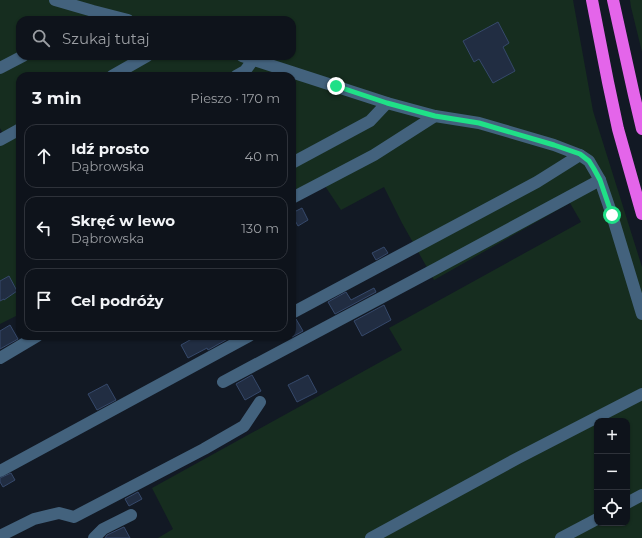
<!DOCTYPE html>
<html lang="pl">
<head>
<meta charset="utf-8">
<style>
  :root { --surface:#0e131b; --page:#171c24; --text:#f1f3f6; --muted:#9b9ea3; --line:#2e323a }
  body { margin:0; font-family:Montserrat,sans-serif; background:var(--page); color:var(--text) }
  .controls { position:absolute; right:12px; bottom:12px; display:grid; overflow:hidden; border-radius:8px; box-shadow:0 1px 3px #0004 }
  .controls button { width:36px; height:36px; display:grid; place-items:center; padding:0; border:0; border-bottom:1px solid var(--line); background:var(--surface); color:var(--text); font:20px sans-serif }
  .stop { position:absolute; width:12px; height:12px; margin:-9px; border:3px solid #20e087; border-radius:50%; background:#fff }
  .stop.end { background:#20e087; border-color:#fff; box-shadow:0 1px 4px #0008 }
  .list { margin:0; padding:0; list-style:none }
  h2 { display:flex; justify-content:space-between; align-items:center; height:52px; margin:0; padding:0 16px; font-size:17px }
  h2 small { font-size:13px; font-weight:400; color:var(--muted) }
  .list li { display:grid; grid-template-columns:26px 1fr auto; gap:12px; align-items:center; box-sizing:border-box; height:64px; margin:0 8px 8px; padding:0 8px; border:1px solid var(--line); border-radius:12px }
  .list b { display:block; font-size:15px; white-space:nowrap }
  .list p { margin:0; font-size:13px; white-space:nowrap; color:var(--muted) }
  .list em { font-size:13px; font-style:normal; color:var(--muted) }
  .icon { flex:none; width:22px; height:22px; fill:none; stroke:currentColor; stroke-width:2; stroke-linecap:round; stroke-linejoin:round }
  .map { position:relative; flex:none; width:642px; height:538px; overflow:hidden }
  .search { position:absolute; background:var(--surface); box-shadow:0 1px 3px #0004; left:16px; top:16px; width:280px; height:44px; display:flex; align-items:center; gap:10px; box-sizing:border-box; padding:0 14px; border-radius:12px; color:var(--muted); font-size:15px }
  .panel { position:absolute; background:var(--surface); box-shadow:0 1px 3px #0004; left:16px; top:72px; width:280px; height:268px; border-radius:12px }
  .map>svg:first-child { display:block }
  .green { fill:#162d1f; fill-rule:evenodd }
  .building { fill:#212d42; stroke:#36496b }
  .lines { fill:none; stroke-linecap:round; stroke-linejoin:round }
  .minor { stroke:#43627d; stroke-width:12 }
  .highway { stroke:#e465ea; stroke-width:12 }
  .route { stroke:#20e087; stroke-width:5 }
</style>
</head>
<body>
<div class="map">
<svg width="642" height="538" viewBox="0 0 642 538">
  <rect width="100%" height="100%" fill="#121924"/>
  <g class="green">
    <path d="M0,0H573L593,111L642,267V538H158L173,529L152,488L402,350L389,328L581,222L570,203L434,280L402,223L384,187L341,210L325,186L292,203V76H20V314L0,324V141L5,137L0,128ZM20,20H292V56H20ZM597,421H627V523H597Z"/>
    <path d="M630,0H642V52L631,7Z"/>
  </g>
  <g class="building">
    <path d="M498,22L509,43L503,47L515,71L493,83L479,59L474,62L463,41Z"/>
    <path d="M302,208L308,220L298,226L292,215V213Z"/>
    <path d="M384,247L388,253L376,260L372,253Z"/>
    <path d="M9,276L17,291L4,300V299L0,301V281Z"/>
    <path d="M374,288L376,292L335,314L328,302L346,292L351,300Z"/>
    <path d="M384,305L391,320L362,336L354,321Z"/>
    <path d="M296,319L303,331L292,337V320Z"/>
    <path d="M10,325L18,339L0,349V331Z"/>
    <path d="M197,336H233L208,350L207,348L188,358L181,345Z"/>
    <path d="M252,375L261,391L245,400L236,384Z"/>
    <path d="M308,375L317,392L297,402L288,385Z"/>
    <path d="M107,384L116,400L97,410L88,394Z"/>
    <path d="M11,473L15,480L3,487L0,482V478Z"/>
    <path d="M138,492L142,499L129,506L125,499Z"/>
    <path d="M124,527L130,538H105L107,535Z"/>
  </g>
  <g class="lines">
    <g class="minor">
      <path d="M55,0L93,11L128,20"/>
      <path d="M242,56L387,103L435,116L479,123L554,145L580,155L589,161L600,180L612,215L642,314"/>
      <path d="M0,68L23,56"/>
      <path d="M112,76L147,56"/>
      <path d="M236,76L245,71L253,60"/>
      <path d="M0,140L20,129"/>
      <path d="M292,163L370,121L387,103"/>
      <path d="M292,198L374,155L435,116"/>
      <path d="M292,313L537,182L580,155"/>
      <path d="M0,358L37,336"/>
      <path d="M223,382L437,268L600,180"/>
      <path d="M0,471L249,336"/>
      <path d="M627,503L642,495"/>
      <path d="M0,536L34,519L59,513L74,517L204,449L244,426L260,402"/>
      <path d="M94,538L103,529L131,515"/>
      <path d="M371,538L518,458L642,394"/>
      <path d="M561,538L597,519"/>
    </g>
    <g class="highway">
      <path d="M592,0L608,82L618,129L642,214"/>
      <path d="M613,0L634,95L642,129"/>
    </g>
  </g>
  <g class="lines">
    <path class="route" d="M336,86L387,103L435,116L479,123L554,145L580,154L589,161L594,169L600,180L612,215"/>
  </g>
</svg>
<div class="controls">
<button>+</button>
<button>−</button>
<button><svg class="icon" aria-label="locate" viewBox="0 0 24 24"><circle cx="12" cy="12" r="6"/><path d="M12 2v4M12 18v4M2 12h4M18 12h4"/></svg></button>
</div>
<div class="stop" style="left:612px;top:215px"></div>
<div class="stop end" style="left:336px;top:86px"></div>
<div class="search"><svg class="icon" aria-label="search" viewBox="0 0 24 24"><circle cx="10" cy="10" r="6"/><path d="M15 15l6 6"/></svg>Szukaj tutaj</div>
<section class="panel">
<h2>3 min<small>Pieszo · 170 m</small></h2>
<ul class="list">
<li><svg class="icon" aria-label="ahead" viewBox="0 0 24 24"><path d="M12 20V5M6 11l6-6 6 6"/></svg><div><b>Idź prosto</b><p>Dąbrowska</p></div><em>40 m</em></li>
<li><svg class="icon" aria-label="left" viewBox="0 0 24 24"><path d="M17 20v-9H6M10 6l-5 5 5 5"/></svg><div><b>Skręć w lewo</b><p>Dąbrowska</p></div><em>130 m</em></li>
<li><svg class="icon" aria-label="arrive" viewBox="0 0 24 24"><path d="M6 21V4h12l-3 4 3 4H6"/></svg><div><b>Cel podróży</b></div></li>
</ul>
</section>
</div>
</body>
</html>
